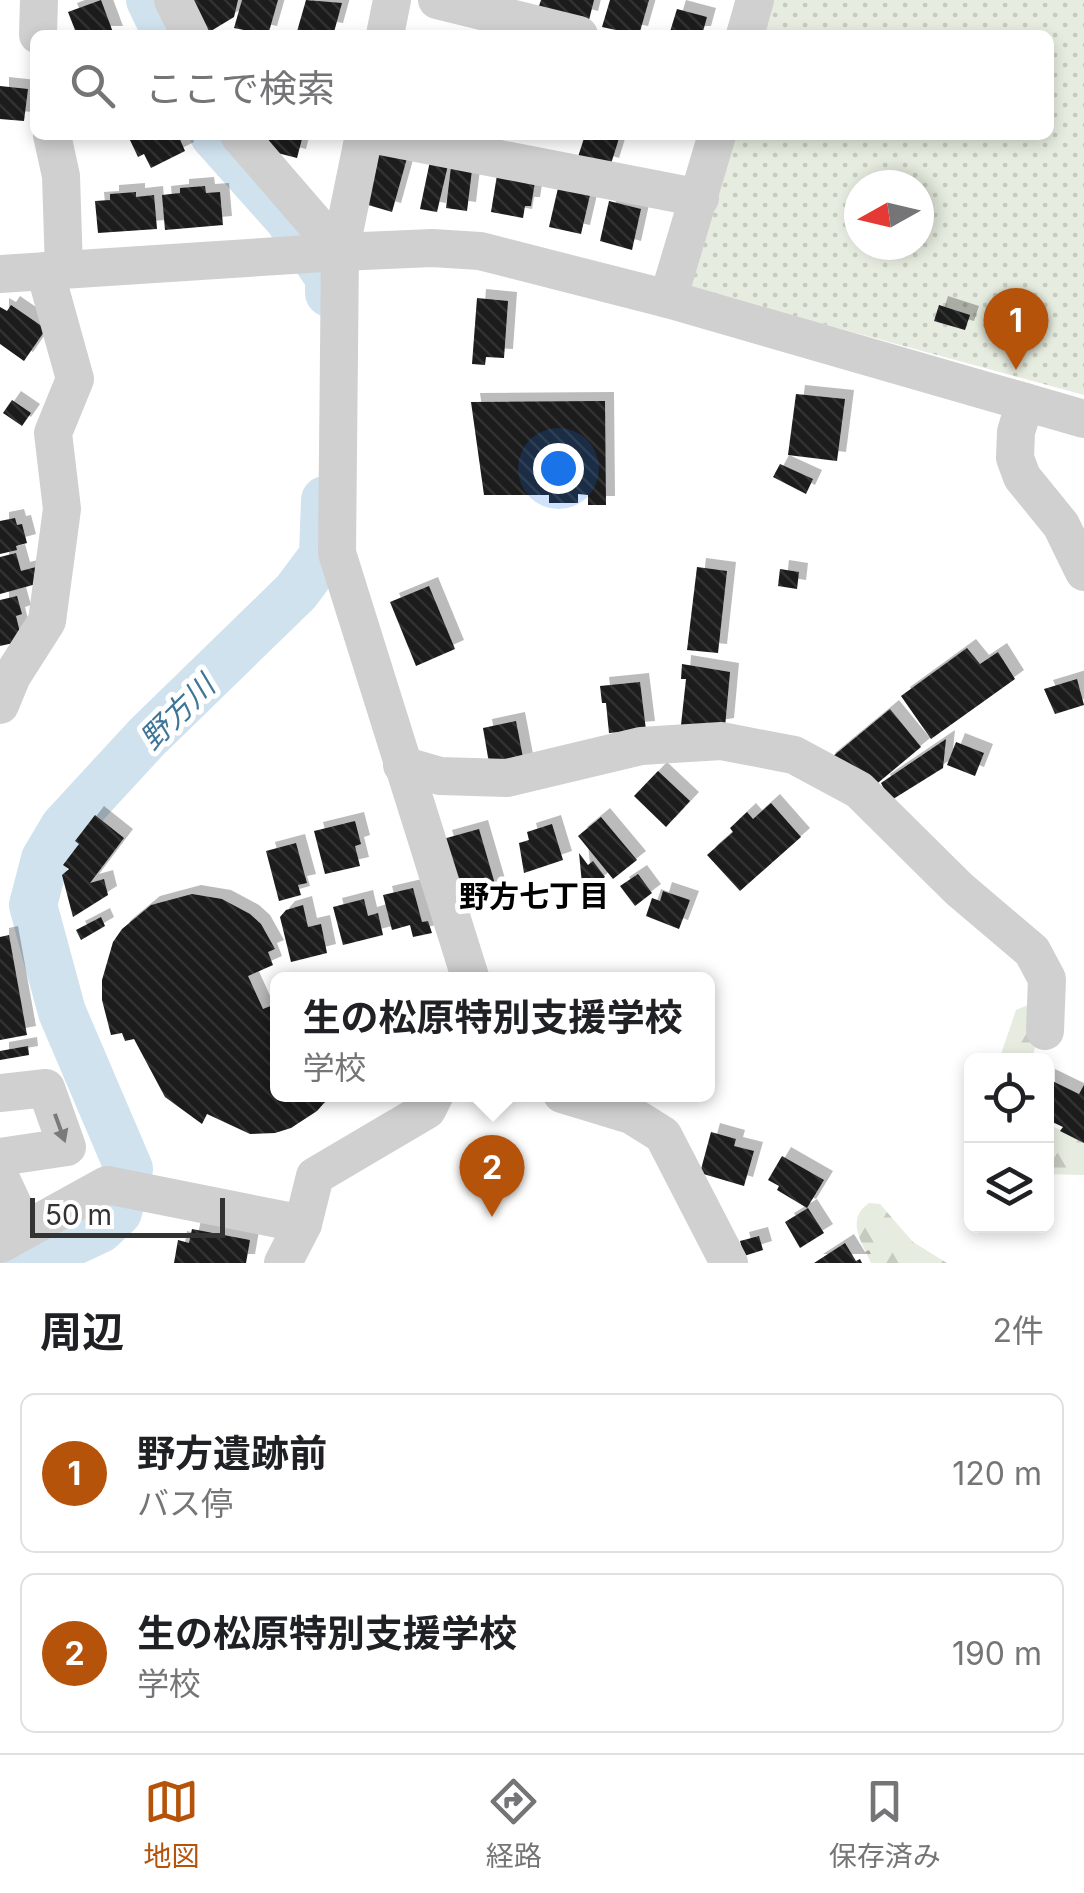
<!DOCTYPE html>
<html lang="ja">
<head>
<meta charset="utf-8">
<style>
  :root { --surface:#fff; --page:#f2f2f2; --text:#202124; --muted:#757577; --line:#e0e0e0; --accent:#b45309 }
  body { margin:0; font-family:Inter,"Noto Sans JP",sans-serif; background:var(--page); color:var(--text) }
  .controls { position:absolute; right:30px; bottom:30px; display:grid; overflow:hidden; border-radius:15px; box-shadow:0 5px 15px #0003 }
  .controls button { width:90px; height:90px; display:grid; place-items:center; padding:0; border:0; border-bottom:2px solid var(--line); background:var(--surface); color:var(--text); font:50px sans-serif }
  .compass { position:absolute; left:844px; top:170px; width:90px; height:90px; border-radius:50%; background:var(--surface); box-shadow:0 5px 15px #0003; rotate:262deg }
  .scale { position:absolute; left:30px; bottom:25px; width:195px; box-sizing:border-box; padding-left:10px; border:5px solid #333; border-top:0; font-size:28px; line-height:35px; white-space:nowrap; color:#333; -webkit-text-stroke:8px #fff; paint-order:stroke }
  .you { position:absolute; left:558px; top:468px; width:35px; height:35px; margin:-25px; border:8px solid #fff; border-radius:50%; background:#1a73e8; box-shadow:0 0 0 15px #1a73e833 }
  .badge { display:grid; place-items:center; width:65px; height:65px; border-radius:50%; background:var(--accent); color:#fff; font-size:32px; font-weight:700 }
  .pin { position:absolute; translate:-50% -82px; filter:drop-shadow(0 2px 5px #0008) }
  .pin::after { content:''; position:absolute; top:52px; width:35px; height:30px; background:inherit; clip-path:polygon(0 0,100% 0,50% 100%) }
  .popup { position:absolute; left:270px; top:972px; width:445px; height:130px; box-sizing:border-box; display:grid; place-content:center; border-radius:15px; background:var(--surface); filter:drop-shadow(0 2px 8px #0005); font-size:32px; white-space:nowrap; color:var(--muted) }
  .popup b { font-size:38px; color:var(--text) }
  .popup::after { content:''; position:absolute; left:50%; top:100%; margin-left:-20px; border:20px solid transparent; border-top-color:var(--surface) }
  .list { margin:0; padding:0; list-style:none }
  h2 { display:flex; justify-content:space-between; align-items:center; height:130px; margin:0; padding:0 40px; font-size:42px }
  h2 small { font-size:32px; font-weight:400; color:var(--muted) }
  .list li { display:grid; grid-template-columns:65px 1fr auto; gap:30px; align-items:center; box-sizing:border-box; height:160px; margin:0 20px 20px; padding:0 20px; border:2px solid var(--line); border-radius:15px }
  .list b { display:block; font-size:38px; white-space:nowrap }
  .list p { margin:0; font-size:32px; white-space:nowrap; color:var(--muted) }
  .list em { font-size:32px; font-style:normal; color:var(--muted) }
  .icon { flex:none; width:55px; height:55px; fill:none; stroke:currentColor; stroke-width:2; stroke-linecap:round; stroke-linejoin:round }
  .map { position:relative; flex:none; width:1084px; height:1263px; overflow:hidden }
  .search { position:absolute; background:var(--surface); box-shadow:0 5px 15px #0003; left:30px; right:30px; top:30px; height:110px; display:flex; align-items:center; gap:25px; box-sizing:border-box; padding:0 35px; border-radius:15px; color:var(--muted); font-size:38px }
  .sheet { height:490px; background:var(--surface) }
  nav { display:flex; justify-content:space-around; align-items:center; box-sizing:border-box; height:140px; border-top:2px solid var(--line); background:var(--surface); font-size:28px; color:var(--muted) }
  nav a { display:grid; justify-items:center; gap:5px }
  nav .on { color:var(--accent) }
  .map>svg:first-child { display:block }
  .forest { fill:url(#forest-firs) }
  .park { fill:url(#park-dots); fill-rule:evenodd }
  .lines { fill:none; stroke-linecap:round; stroke-linejoin:round }
  .river { stroke:#cfe2ee; stroke-width:48 }
  .building { fill:url(#building-back-hatch); filter:url(#shadow) }
  .minor { stroke:#d0d0d0; stroke-width:38 }
  .oneway { fill:#7a7a7a }
  .labels { text-anchor:middle; dominant-baseline:central; stroke-width:10; stroke-linejoin:round; paint-order:stroke }
  .water-label { font-size:30px; font-style:italic; fill:#3f7597; stroke:#fff }
  .neighbourhood-label { font-size:30px; font-weight:bold; fill:#000; stroke:#fff }
</style>
</head>
<body>
<div class="map">
<svg width="1084" height="1263" viewBox="0 0 1084 1263">
  <defs>
    <pattern id="forest-firs" width="22" height="20" patternUnits="userSpaceOnUse" patternTransform="scale(2.5)"><rect width="22" height="20" fill="#e6ecdf"/><path d="M5 1l3.5 6h-7zM16 11l3.5 6h-7z" fill="#c6cbc0"/></pattern>
    <pattern id="park-dots" width="8" height="8" patternUnits="userSpaceOnUse" patternTransform="scale(2.5)"><rect width="8" height="8" fill="#e6ecdf"/><path d="M2 2h.1M6 6h.1" fill="none" stroke="#c6cbc0" stroke-width="1.8" stroke-linecap="round"/></pattern>
    <pattern id="building-back-hatch" width="6" height="6" patternUnits="userSpaceOnUse" patternTransform="scale(2.5)"><rect width="6" height="6" fill="#1a1a1a"/><path d="M-1 5l2 2M0 0l6 6M5-1l2 2" fill="none" stroke="#333"/></pattern>
    <filter id="shadow"><feDropShadow dx="9" dy="-9" stdDeviation="0" flood-color="#0004"/></filter>
  </defs>
  <rect width="100%" height="100%" fill="#fff"/>
  <g class="forest">
    <path d="M1035,1002L1040,1033L1031,1060H999L1016,1010Z"/>
    <path d="M1046,1124L1084,1139V1175L1047,1174Z"/>
    <path d="M869,1203L880,1204L913,1242L947,1263H871C862,1242 845,1220 869,1203Z"/>
  </g>
  <path class="park" d="M770,0H1084V395L687,287L731,135H1049V35H760ZM859,185H919V245H859Z"/>
  <g class="lines">
    <g class="river">
      <path d="M150,0L167,35"/>
      <path d="M214,135L288,218L329,277V293"/>
      <path d="M28,1263L100,1229L118,1212L129,1169L62,1012L33,905L45,859L64,827L147,737L296,592L323,556L325,500"/>
    </g>
  </g>
  <g class="building">
    <path d="M101,0L114,35H77L68,12Z"/>
    <path d="M188,0H238L234,17L206,34Z"/>
    <path d="M242,0H278L268,35L234,28Z"/>
    <path d="M306,0L342,3L334,32L328,31L326,35H296Z"/>
    <path d="M541,0H594L589,20L539,6Z"/>
    <path d="M610,0H649L639,35L602,27Z"/>
    <path d="M677,9L707,17L702,35H669Z"/>
    <path d="M0,86L28,89L24,121L0,119Z"/>
    <path d="M135,135H178L185,151L151,168L144,154L138,157L129,138Z"/>
    <path d="M270,135H303L297,158L266,150Z"/>
    <path d="M585,135H620L610,167L578,157Z"/>
    <path d="M379,151L407,158L392,212L358,202Z"/>
    <path d="M430,161L448,165L437,212L420,209Z"/>
    <path d="M451,167L472,170L467,211L446,208Z"/>
    <path d="M497,175L535,182L531,206H525L523,218L491,212Z"/>
    <path d="M205,186L206,193L220,192L223,225L165,230L162,195L180,193V188Z"/>
    <path d="M558,188L590,195L581,234L549,227Z"/>
    <path d="M136,192V197L154,195L157,229L98,233L95,201L110,200V194Z"/>
    <path d="M609,201L641,209L632,250L600,241Z"/>
    <path d="M477,298L508,301L504,358L486,357L485,365L472,364Z"/>
    <path d="M11,305L46,329L24,361L0,344V307L7,311Z"/>
    <path d="M939,305L970,315L965,330L934,321Z"/>
    <path d="M796,394L845,399L837,461L788,455Z"/>
    <path d="M12,400L31,413L22,426L3,413Z"/>
    <path d="M605,401L606,505H588V495L578,494V503H549V495H484L471,402Z"/>
    <path d="M780,464L813,479L806,494L773,477Z"/>
    <path d="M15,518L17,525L22,524L27,543L16,546L17,550L0,554V521Z"/>
    <path d="M16,553L21,571L36,567L40,583L0,594V557Z"/>
    <path d="M697,567L727,571L718,653L687,650Z"/>
    <path d="M780,569L799,572L797,589L778,586Z"/>
    <path d="M429,586L455,649L416,666L390,602Z"/>
    <path d="M17,596L22,614L16,616L22,641L0,646V600Z"/>
    <path d="M967,648L980,664L998,652L1015,679L931,739L901,696Z"/>
    <path d="M682,664L730,672L725,727L680,734L686,679H681Z"/>
    <path d="M1077,679L1084,705L1055,714L1044,689Z"/>
    <path d="M640,682L646,730L609,733L606,703H602L600,686Z"/>
    <path d="M890,709L921,747L867,792L826,762Z"/>
    <path d="M516,721L524,763L490,769L483,728Z"/>
    <path d="M946,739L943,768L890,801L881,783Z"/>
    <path d="M956,742L984,753L975,776L947,765Z"/>
    <path d="M658,771L690,801L666,827L634,796Z"/>
    <path d="M771,803L801,837L740,891L707,855L733,832L730,828L747,812L753,819Z"/>
    <path d="M95,815L124,838L90,883L104,879L108,895L73,917L62,875L69,869L63,865L79,844L75,841Z"/>
    <path d="M601,817L637,860L613,879L578,836Z"/>
    <path d="M355,821L361,844L355,846L360,866L325,874L314,831Z"/>
    <path d="M552,824L563,860L524,873L519,843L529,840L527,832Z"/>
    <path d="M479,829L497,891L462,901L443,839Z"/>
    <path d="M296,843L307,883L298,885L301,895L279,901L266,851Z"/>
    <path d="M579,853L588,865L593,861L605,877L583,894Z"/>
    <path d="M638,874L652,893L635,906L620,886Z"/>
    <path d="M413,888L422,922L428,921L432,933L413,937L410,925L392,930L383,895Z"/>
    <path d="M663,891L690,900L679,929L646,916L652,898L660,901Z"/>
    <path d="M192,894L222,899L250,914L261,924L275,949L268,952L273,965L248,976L263,1009L273,1005L277,1012V1094H332L317,1111L291,1128L275,1133L250,1134L207,1114L202,1124L165,1097L134,1039L125,1041L122,1033L111,1035L102,1000V980L113,942L122,929L151,905Z"/>
    <path d="M364,899L368,916L378,913L383,935L343,945L333,907Z"/>
    <path d="M303,905L308,927L321,924L327,953L291,962L280,917L286,910Z"/>
    <path d="M101,917L105,926L81,940L76,930Z"/>
    <path d="M9,935L27,1035L0,1040V937Z"/>
    <path d="M28,1046L29,1055L0,1060V1051Z"/>
    <path d="M1046,1078L1079,1094L1084,1085V1143L1060,1131L1063,1127L1046,1119Z"/>
    <path d="M711,1132L736,1139L734,1146L754,1151L744,1186L700,1173Z"/>
    <path d="M782,1156L824,1180L807,1208L777,1190L779,1186L768,1180Z"/>
    <path d="M808,1208L824,1233L800,1248L785,1222Z"/>
    <path d="M192,1229L250,1240L246,1263H174L178,1240L189,1243Z"/>
    <path d="M759,1236L763,1250L744,1256L740,1241Z"/>
    <path d="M845,1243L856,1261L860,1259L862,1263H814Z"/>
  </g>
  <g class="lines">
    <g class="minor">
      <path d="M173,0L190,35"/>
      <path d="M437,0L579,35"/>
      <path d="M38,35L39,0"/>
      <path d="M385,35L392,0"/>
      <path d="M745,35L755,0"/>
      <path d="M52,135L61,176L64,270"/>
      <path d="M239,135L340,252"/>
      <path d="M364,135L340,252L337,553L471,980"/>
      <path d="M376,135L700,198"/>
      <path d="M0,274L340,252L432,248L480,251L668,299L1084,419"/>
      <path d="M668,299L717,135"/>
      <path d="M1025,402L1016,432L1015,458L1022,477L1061,525L1084,572"/>
      <path d="M0,705L12,676L47,621L62,509L53,433L75,379L45,271"/>
      <path d="M402,765L440,776L507,778L641,746L721,741L794,755L859,790L959,889L1032,951L1047,979L1045,1031"/>
      <path d="M0,1093L46,1088L67,1147L0,1157"/>
      <path d="M562,1094L631,1115L663,1135L729,1263"/>
      <path d="M0,1177L24,1228"/>
      <path d="M0,1244L107,1185L303,1224"/>
      <path d="M283,1263L303,1224L315,1176L427,1110L435,1094"/>
    </g>
  </g>
  <defs><path id="oneway-solid" d="M-6-.8H1V-3.2L6.5 0L1 3.2V.8H-6Z" transform="scale(2.5)"/></defs>
  <use class="oneway" href="#oneway-solid" transform="translate(60 1128) rotate(70)"/>
  <g class="labels">
    <g class="water-label">
      <text transform="translate(177 712) rotate(-45)">野方川</text>
    </g>
    <g class="neighbourhood-label">
      <text x="534" y="896">野方七丁目</text>
    </g>
  </g>
</svg>
<div class="controls">
<button><svg class="icon" aria-label="locate" viewBox="0 0 24 24"><circle cx="12" cy="12" r="6"/><path d="M12 2v4M12 18v4M2 12h4M18 12h4"/></svg></button>
<button><svg class="icon" aria-label="layers" viewBox="0 0 24 24"><path d="M12 4l9 5-9 5-9-5zM3 14l9 5 9-5"/></svg></button>
</div>
<svg class="compass" viewBox="-18 -18 36 36"><path d="M0-13l5 13h-10z" fill="#e53935"/><path d="M0 13l5-13h-10z" fill="#757577"/></svg>
<div class="scale">50 m</div>
<div class="you"></div>
<div class="pin badge" style="left:1016px;top:370px">1</div>
<div class="pin badge" style="left:492px;top:1217px">2</div>
<div class="popup"><b>生の松原特別支援学校</b>学校</div>
<div class="search"><svg class="icon" aria-label="search" viewBox="0 0 24 24"><circle cx="10" cy="10" r="6"/><path d="M15 15l6 6"/></svg>ここで検索</div>
</div>
<section class="sheet">
<h2>周辺<small>2件</small></h2>
<ul class="list">
<li><span class="badge">1</span><div><b>野方遺跡前</b><p>バス停</p></div><em>120 m</em></li>
<li><span class="badge">2</span><div><b>生の松原特別支援学校</b><p>学校</p></div><em>190 m</em></li>
</ul>
</section>
<nav>
<a class="on"><svg class="icon" aria-label="map" viewBox="0 0 24 24"><path d="M3 6l6-2 6 2 6-2v14l-6 2-6-2-6 2zM9 4v14M15 6v14"/></svg>地図</a>
<a><svg class="icon" aria-label="directions" viewBox="0 0 24 24"><path d="M12 3l9 9-9 9-9-9zM9 14v-3h6M13 9l2 2-2 2"/></svg>経路</a>
<a><svg class="icon" aria-label="saved" viewBox="0 0 24 24"><path d="M7 4h10v16l-5-4-5 4z"/></svg>保存済み</a>
</nav>
</body>
</html>
